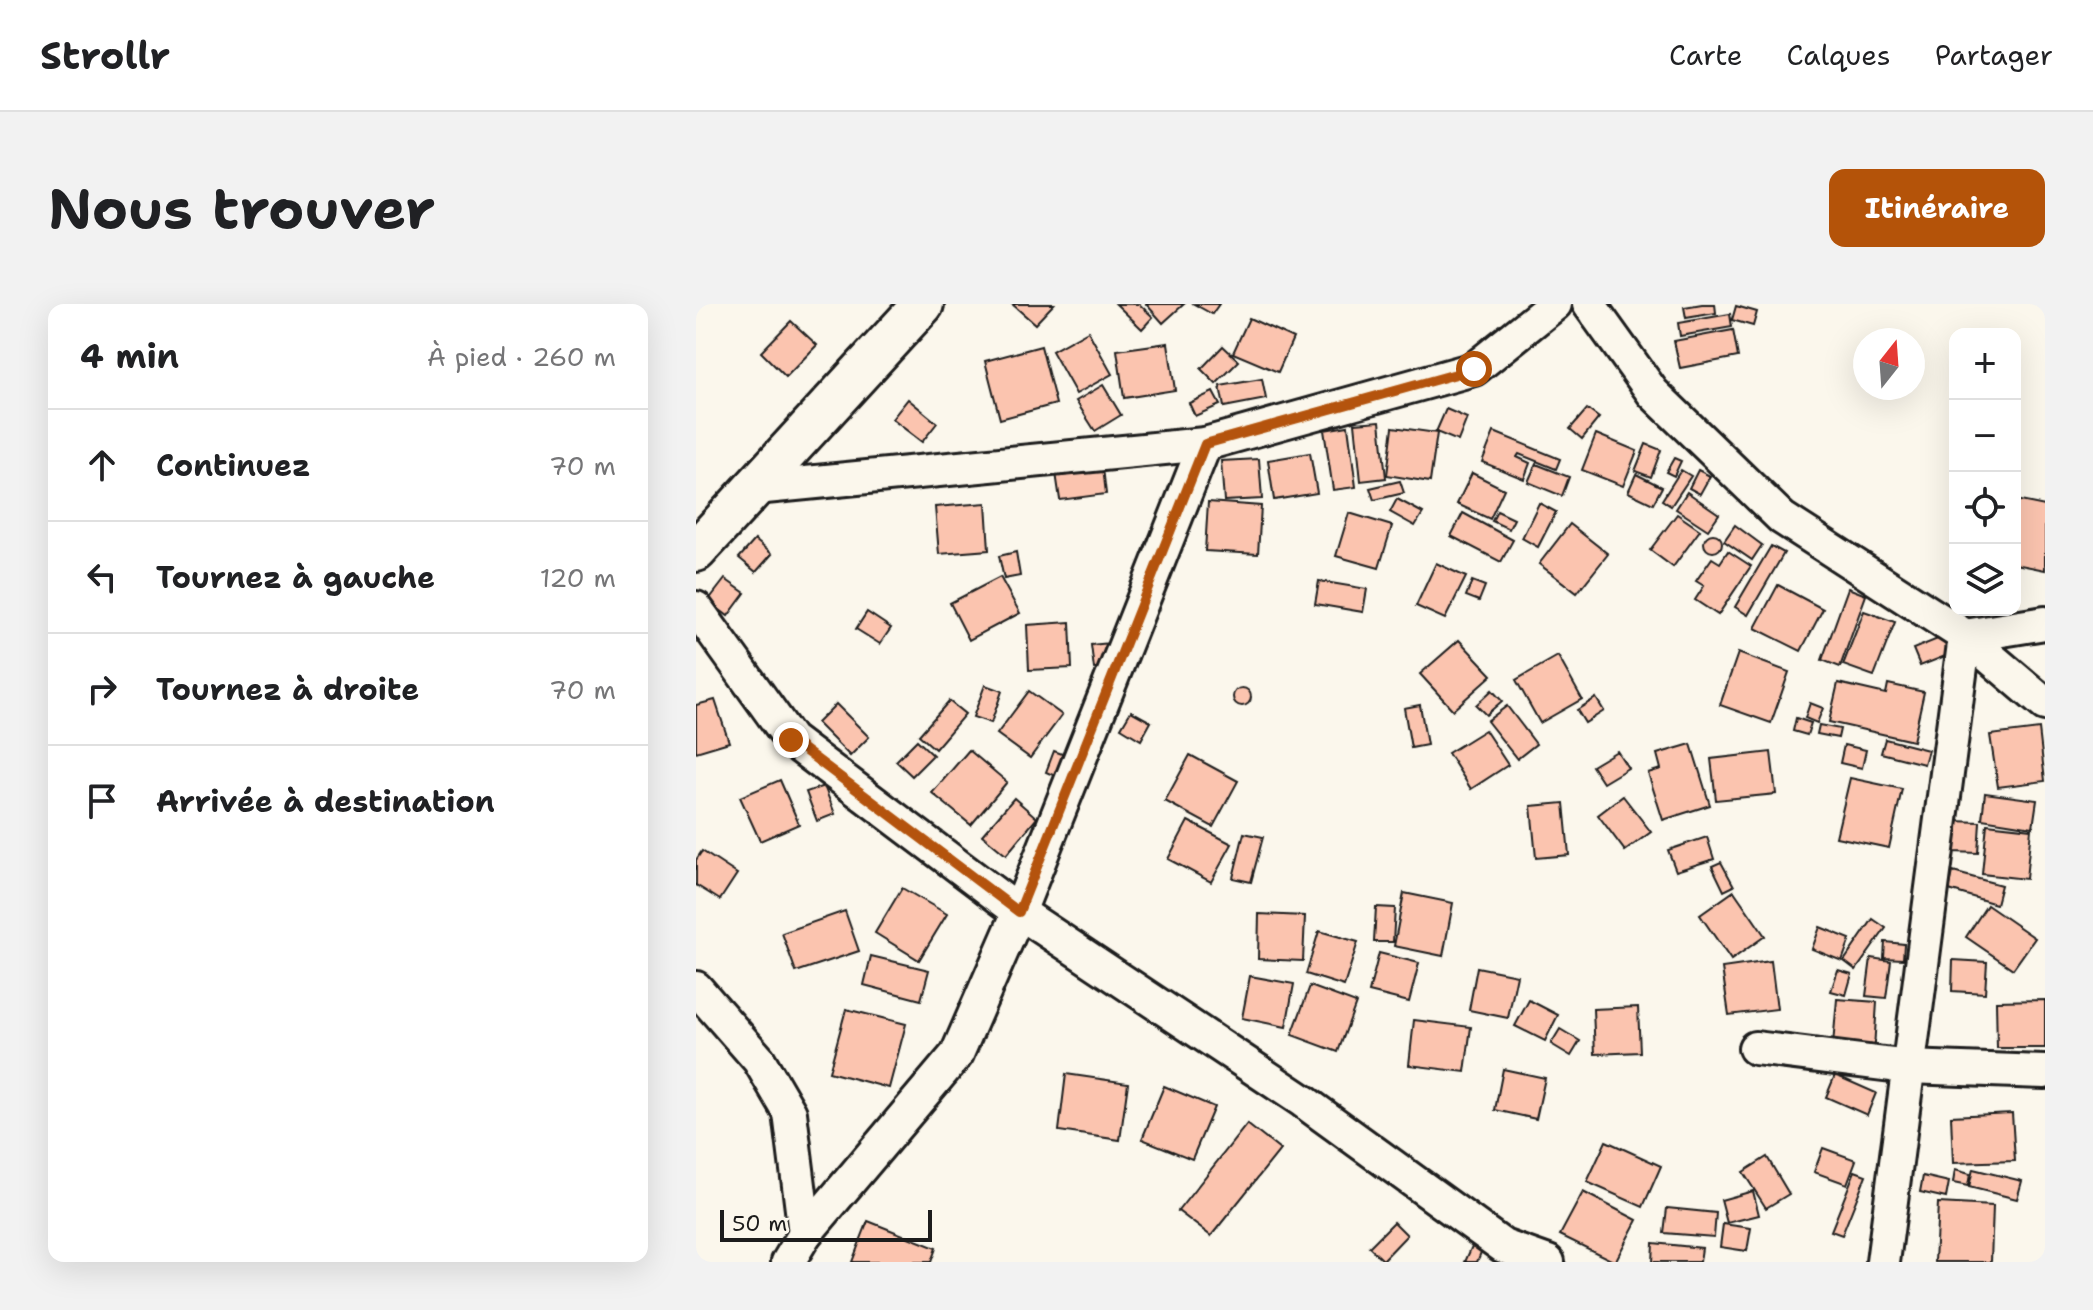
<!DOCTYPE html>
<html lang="fr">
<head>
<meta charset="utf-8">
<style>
  :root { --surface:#fff; --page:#f2f2f2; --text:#202124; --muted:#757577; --line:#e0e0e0; --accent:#b45309 }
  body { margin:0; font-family:"Shantell Sans",sans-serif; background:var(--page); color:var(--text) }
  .controls { position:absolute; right:24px; top:24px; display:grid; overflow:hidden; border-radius:16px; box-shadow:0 8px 32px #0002 }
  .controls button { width:72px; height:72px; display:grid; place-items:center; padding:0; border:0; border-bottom:2px solid var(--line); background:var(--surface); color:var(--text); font:40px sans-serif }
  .compass { position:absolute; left:1157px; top:24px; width:72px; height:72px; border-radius:50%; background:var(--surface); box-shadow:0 8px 32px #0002; rotate:17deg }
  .scale { position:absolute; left:24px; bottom:20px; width:212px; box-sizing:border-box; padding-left:8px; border:4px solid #1c1c1c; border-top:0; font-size:22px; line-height:28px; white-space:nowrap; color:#1c1c1c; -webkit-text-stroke:6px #fbf7ec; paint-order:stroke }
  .stop { position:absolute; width:24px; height:24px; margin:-18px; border:6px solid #b45309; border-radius:50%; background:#fff }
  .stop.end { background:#b45309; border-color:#fff; box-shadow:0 2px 8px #0008 }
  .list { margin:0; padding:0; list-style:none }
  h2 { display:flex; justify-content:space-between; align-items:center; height:104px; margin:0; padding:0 32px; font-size:34px }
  h2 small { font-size:26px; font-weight:400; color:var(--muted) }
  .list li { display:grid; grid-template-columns:52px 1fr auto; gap:24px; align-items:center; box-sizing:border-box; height:112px; padding:0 32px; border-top:2px solid var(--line) }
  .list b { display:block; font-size:30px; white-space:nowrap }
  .list em { font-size:26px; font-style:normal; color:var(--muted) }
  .icon { flex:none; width:44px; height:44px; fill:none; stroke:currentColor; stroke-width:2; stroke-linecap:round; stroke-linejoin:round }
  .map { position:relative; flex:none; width:1349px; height:958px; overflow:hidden; border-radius:16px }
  header { display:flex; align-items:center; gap:48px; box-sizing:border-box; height:112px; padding:0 40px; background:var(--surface); border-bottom:2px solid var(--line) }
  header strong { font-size:38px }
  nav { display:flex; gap:44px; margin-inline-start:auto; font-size:28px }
  .intro { display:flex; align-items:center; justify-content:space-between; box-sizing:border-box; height:192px; padding:0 48px }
  h1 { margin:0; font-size:56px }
  .button { padding:20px 36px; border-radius:16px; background:var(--accent); color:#fff; font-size:28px; font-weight:700 }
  main { display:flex; gap:48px; padding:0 48px }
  aside { flex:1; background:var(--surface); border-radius:16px; box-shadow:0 8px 32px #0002 }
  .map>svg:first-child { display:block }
  .building { fill:#fbc4af; stroke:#1c1c1c; stroke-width:2 }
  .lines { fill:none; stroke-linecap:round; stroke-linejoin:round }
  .minor-casing { stroke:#1c1c1c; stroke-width:38 }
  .tertiary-casing { stroke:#1c1c1c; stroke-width:46 }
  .minor { stroke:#fbf7ec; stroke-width:32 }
  .tertiary { stroke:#fbf7ec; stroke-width:40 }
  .route { stroke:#b45309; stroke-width:10 }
</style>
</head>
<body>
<header>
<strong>Strollr</strong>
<nav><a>Carte</a><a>Calques</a><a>Partager</a></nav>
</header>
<div class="intro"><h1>Nous trouver</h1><a class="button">Itinéraire</a></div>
<main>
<aside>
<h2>4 min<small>À pied · 260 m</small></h2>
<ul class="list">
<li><svg class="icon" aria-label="ahead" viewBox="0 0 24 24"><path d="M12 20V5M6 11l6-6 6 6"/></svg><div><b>Continuez</b></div><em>70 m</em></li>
<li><svg class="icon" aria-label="left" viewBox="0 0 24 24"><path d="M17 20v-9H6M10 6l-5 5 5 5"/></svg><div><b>Tournez à gauche</b></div><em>120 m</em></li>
<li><svg class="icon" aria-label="right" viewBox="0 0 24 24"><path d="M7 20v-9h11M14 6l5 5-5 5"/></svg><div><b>Tournez à droite</b></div><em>70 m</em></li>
<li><svg class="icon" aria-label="arrive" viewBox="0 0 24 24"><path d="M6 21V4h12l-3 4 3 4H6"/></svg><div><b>Arrivée à destination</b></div></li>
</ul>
</aside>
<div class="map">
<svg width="1349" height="958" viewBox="0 0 1349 958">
  <rect width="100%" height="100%" fill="#fbf7ec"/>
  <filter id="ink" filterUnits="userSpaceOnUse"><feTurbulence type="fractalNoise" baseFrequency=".0125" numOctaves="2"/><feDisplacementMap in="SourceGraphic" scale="16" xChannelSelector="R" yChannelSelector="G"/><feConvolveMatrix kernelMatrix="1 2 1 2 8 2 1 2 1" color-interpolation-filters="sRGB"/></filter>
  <g filter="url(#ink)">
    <g class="building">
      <path d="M316,0H358L339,20Z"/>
      <path d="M420,0H443L457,13L446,25Z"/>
      <path d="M450,0H488L467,19Z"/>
      <path d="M498,0H523L516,10Z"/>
      <path d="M1006,0H1019L1020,9L990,14L988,3Z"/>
      <path d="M1040,2L1061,8L1057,22L1036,16Z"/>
      <path d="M1034,10L1036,23L984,32L982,19Z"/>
      <path d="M553,14L597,34L582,68L537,49Z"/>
      <path d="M95,17L121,41L90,73L65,48Z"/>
      <path d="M1037,26L1042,53L984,64L978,37Z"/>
      <path d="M392,27L416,70L380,90L356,47Z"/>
      <path d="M472,39L479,86L428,94L421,46Z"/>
      <path d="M345,42L360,100L304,115L289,57Z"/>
      <path d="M527,42L543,57L520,80L505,65Z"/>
      <path d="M566,75L570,95L528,103L524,82Z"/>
      <path d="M407,81L425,111L399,127L380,97Z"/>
      <path d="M517,88L524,101L499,112L493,99Z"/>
      <path d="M212,95L241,119L226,138L196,115Z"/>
      <path d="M750,105L771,114L762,137L740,128Z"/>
      <path d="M891,105L903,114L886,135L874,125Z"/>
      <path d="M684,117L690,174L665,177L659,119Z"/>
      <path d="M652,122L660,183L637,186L628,126Z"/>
      <path d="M697,123L741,129L734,178L691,171Z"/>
      <path d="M798,128L864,155L860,165L823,150L821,153L834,159L828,175L786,158Z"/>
      <path d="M900,130L941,147L927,182L886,166Z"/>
      <path d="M950,140L965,146L955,173L939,167Z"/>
      <path d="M614,149L621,189L578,196L572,156Z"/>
      <path d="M978,154L985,157L978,172L970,168Z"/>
      <path d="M563,155L566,195L528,197L525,157Z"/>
      <path d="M840,160L873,173L866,192L832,178Z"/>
      <path d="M407,164L410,190L364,196L360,169Z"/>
      <path d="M985,166L995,172L975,202L966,196Z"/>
      <path d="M1002,166L1014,172L1004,190L993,184Z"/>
      <path d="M776,169L808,185L794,215L761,200Z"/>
      <path d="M940,170L966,183L957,200L932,188Z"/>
      <path d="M704,177L708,189L678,196L674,184Z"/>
      <path d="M991,188L1023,210L1012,226L980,205Z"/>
      <path d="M701,195L727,209L719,222L694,208Z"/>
      <path d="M1319,196L1349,202V266L1319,260Z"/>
      <path d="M512,198L565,202L562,250L509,247Z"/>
      <path d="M290,199L293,246L243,250L239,203Z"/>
      <path d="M843,199L860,208L842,243L826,234Z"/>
      <path d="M801,207L818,215L813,225L796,217Z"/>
      <path d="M653,209L696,222L683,264L640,252Z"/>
      <path d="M767,209L817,236L805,258L755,232Z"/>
      <path d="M981,210L1004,226L977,263L954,246Z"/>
      <path d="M874,220L912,250L881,289L843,260Z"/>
      <path d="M1039,221L1066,241L1056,256L1028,237Z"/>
      <circle cx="1017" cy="239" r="9"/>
      <path d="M59,236L76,250L60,268L43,254Z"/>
      <path d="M1075,242L1088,249L1052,311L1039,303Z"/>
      <path d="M1032,247L1055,262L1022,311L999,296L1008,282L1000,277L1016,254L1024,259Z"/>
      <path d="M320,248L324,272L308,275L303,252Z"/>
      <path d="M740,259L770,273L749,315L720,302Z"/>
      <path d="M304,273L324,309L273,336L254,299Z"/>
      <path d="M29,275L49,289L32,312L12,297Z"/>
      <path d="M623,277L671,285L667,308L619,300Z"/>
      <path d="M776,277L789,282L783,297L770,292Z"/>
      <path d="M1082,281L1127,305L1105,347L1059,324Z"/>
      <path d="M1152,284L1170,291L1144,363L1126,356Z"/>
      <path d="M1168,307L1199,318L1178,372L1147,361Z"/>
      <path d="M171,308L195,324L184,340L160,325Z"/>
      <path d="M374,318L376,364L333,366L331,321Z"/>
      <path d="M1249,332L1257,349L1224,362L1217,345Z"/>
      <path d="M763,336L796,371L757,406L724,370Z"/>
      <path d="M414,339L417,363L398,365L395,341Z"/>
      <path d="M1042,349L1093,368L1075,419L1024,401Z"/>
      <path d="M862,352L886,395L844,419L820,376Z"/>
      <path d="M1142,379L1190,390L1192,380L1228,388L1217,437L1133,418Z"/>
      <path d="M289,381L306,387L295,419L277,413Z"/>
      <circle cx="546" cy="393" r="9"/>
      <path d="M796,386L806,397L790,411L780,401Z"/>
      <path d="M333,387L366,411L334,454L301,430Z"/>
      <path d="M900,394L908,407L889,419L881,406Z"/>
      <path d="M19,396L33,438L0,448V401Z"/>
      <path d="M253,397L269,410L239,445L223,431Z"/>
      <path d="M1114,399L1127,404L1121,419L1109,414Z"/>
      <path d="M140,400L173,433L154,452L121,419Z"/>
      <path d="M724,401L731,441L715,444L708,404Z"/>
      <path d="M811,402L840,440L821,455L791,417Z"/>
      <path d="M435,407L455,418L445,436L425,424Z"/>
      <path d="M1100,414L1115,419L1111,431L1097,427Z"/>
      <path d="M1123,421L1144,425L1142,434L1121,430Z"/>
      <path d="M1343,425L1349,477L1302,483L1294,431Z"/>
      <path d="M789,426L812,461L775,485L752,449Z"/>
      <path d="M1189,435L1232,446L1228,460L1185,449Z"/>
      <path d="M221,436L237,451L216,472L200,457Z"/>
      <path d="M995,440L1014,501L967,516L952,469L965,465L961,450Z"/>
      <path d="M1148,441L1170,446L1166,464L1144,459Z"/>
      <path d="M273,446L311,478L275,521L236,489Z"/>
      <path d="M358,447L377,454L368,476L350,468Z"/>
      <path d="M921,447L932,464L907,479L896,462Z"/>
      <path d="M1075,448L1080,490L1020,496L1015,455Z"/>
      <path d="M494,451L542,477L517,523L469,497Z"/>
      <path d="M1154,474L1206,485L1193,544L1140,533Z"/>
      <path d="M84,476L103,520L64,537L44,493Z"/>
      <path d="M128,482L139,510L121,517L110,488Z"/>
      <path d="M1289,489L1341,496L1337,523L1286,515Z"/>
      <path d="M927,492L955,528L929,547L902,511Z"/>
      <path d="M318,494L341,514L310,551L286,531Z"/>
      <path d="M868,499L873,551L840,554L835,502Z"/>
      <path d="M492,517L536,540L515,578L472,555Z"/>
      <path d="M1258,517L1284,518L1282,549L1257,548Z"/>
      <path d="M1291,520L1335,525L1330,575L1286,570Z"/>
      <path d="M548,529L567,533L555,578L537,574Z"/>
      <path d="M1011,533L1018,555L980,567L972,546Z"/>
      <path d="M6,547L41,570L24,596L0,581V556Z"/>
      <path d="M1025,558L1038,582L1028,587L1016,562Z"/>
      <path d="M1257,568L1305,581L1300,600L1253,586Z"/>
      <path d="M206,584L251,610L223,656L179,629Z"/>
      <path d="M1038,587L1069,632L1035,656L1004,611Z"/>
      <path d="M708,589L757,599L747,652L698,642Z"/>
      <path d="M1291,601L1339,634L1317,665L1270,633Z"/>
      <path d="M680,603L699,604L697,638H678Z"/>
      <path d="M149,607L163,647L100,668L86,629Z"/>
      <path d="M563,610L609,612L607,657L562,655Z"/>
      <path d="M1177,615L1190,624L1160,666L1148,657Z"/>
      <path d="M1124,623L1154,635L1146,657L1116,645Z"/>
      <path d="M623,627L662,638L648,682L610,670Z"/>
      <path d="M1189,638L1208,640L1207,655L1188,654Z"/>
      <path d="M683,649L723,659L713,698L673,688Z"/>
      <path d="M175,652L233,666L225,696L168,681Z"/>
      <path d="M1175,654L1195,657L1190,694L1170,692Z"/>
      <path d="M1257,656L1291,658L1289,689L1256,687Z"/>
      <path d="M1075,657L1081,705L1033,711L1026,664Z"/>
      <path d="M781,663L821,671L812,714L773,706Z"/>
      <path d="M1142,666L1156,670L1150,691L1135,687Z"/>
      <path d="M554,672L598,680L590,723L546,714Z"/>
      <path d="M614,682L660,699L642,748L596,731Z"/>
      <path d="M1141,695L1181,698L1178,745L1137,741Z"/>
      <path d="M833,696L862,711L849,737L819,722Z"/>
      <path d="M1349,696V744H1301L1300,697Z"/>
      <path d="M942,703L944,748L899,750L897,705Z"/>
      <path d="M150,705L210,720L193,784L133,768Z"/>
      <path d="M718,716L775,723L769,768L713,761Z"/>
      <path d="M864,725L884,737L875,752L855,740Z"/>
      <path d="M807,765L849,774L840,815L799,806Z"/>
      <path d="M370,770L432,779L424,836L363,827Z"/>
      <path d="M1139,771L1180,789L1171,811L1130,793Z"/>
      <path d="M468,782L518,803L496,855L446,835Z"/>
      <path d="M1316,809L1319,857L1257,859L1255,812Z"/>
      <path d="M551,820L584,846L515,932L482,907Z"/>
      <path d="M910,837L965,862L947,903L891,878Z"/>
      <path d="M1127,844L1160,856L1151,880L1118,868Z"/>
      <path d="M1071,853L1093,890L1070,904L1047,868Z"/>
      <path d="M1277,865L1326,877L1321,895L1273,883Z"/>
      <path d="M1259,866L1274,870L1272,882L1257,879Z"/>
      <path d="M1159,867L1170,871L1146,931L1135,927Z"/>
      <path d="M1227,872L1253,878L1250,894L1224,888Z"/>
      <path d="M1057,887L1063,911L1031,919L1025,896Z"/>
      <path d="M887,888L941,916L919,958L864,931Z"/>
      <path d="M1242,899L1297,902L1295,958H1239Z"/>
      <path d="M971,904L1020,909L1018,933L968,929Z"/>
      <path d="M172,917L240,944L235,958H156Z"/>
      <path d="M698,918L711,931L687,956L673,943Z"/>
      <path d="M1027,920L1055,924L1051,947L1024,943Z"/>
      <path d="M957,939L1006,944L1004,958H956Z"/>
      <path d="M776,942L786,946L781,958H769Z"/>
    </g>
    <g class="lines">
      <g class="minor-casing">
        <g id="minor">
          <path d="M893,0L957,89L1086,214L1269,332L1349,400"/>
          <path d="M59,184L509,140L778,65L859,0"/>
          <path d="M0,304L95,436L323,608L607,797L807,942L852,958"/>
          <path d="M0,684L63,756L94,809L109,930"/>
          <path d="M1059,744L1212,763L1349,768"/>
          <path d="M92,958L109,930L261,750L323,608L509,140"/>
          <path d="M1187,958L1269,332L1349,319"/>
        </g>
      </g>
      <g class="tertiary-casing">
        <path id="tertiary" d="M0,247L227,0"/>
      </g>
      <use href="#minor" class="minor"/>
      <use href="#tertiary" class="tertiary"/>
    </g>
  </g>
  <g class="lines" filter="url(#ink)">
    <path class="route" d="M95,436L323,608L509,140L778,65"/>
  </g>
</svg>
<div class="controls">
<button>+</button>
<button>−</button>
<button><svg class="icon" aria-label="locate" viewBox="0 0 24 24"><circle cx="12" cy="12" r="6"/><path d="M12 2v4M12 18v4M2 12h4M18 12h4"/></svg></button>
<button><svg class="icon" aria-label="layers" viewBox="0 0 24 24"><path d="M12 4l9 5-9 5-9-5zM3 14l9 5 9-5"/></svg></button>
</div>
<svg class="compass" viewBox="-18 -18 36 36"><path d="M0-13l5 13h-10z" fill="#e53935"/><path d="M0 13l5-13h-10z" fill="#757577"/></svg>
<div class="scale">50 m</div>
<div class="stop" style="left:778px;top:65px"></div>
<div class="stop end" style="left:95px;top:436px"></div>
</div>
</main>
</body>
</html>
